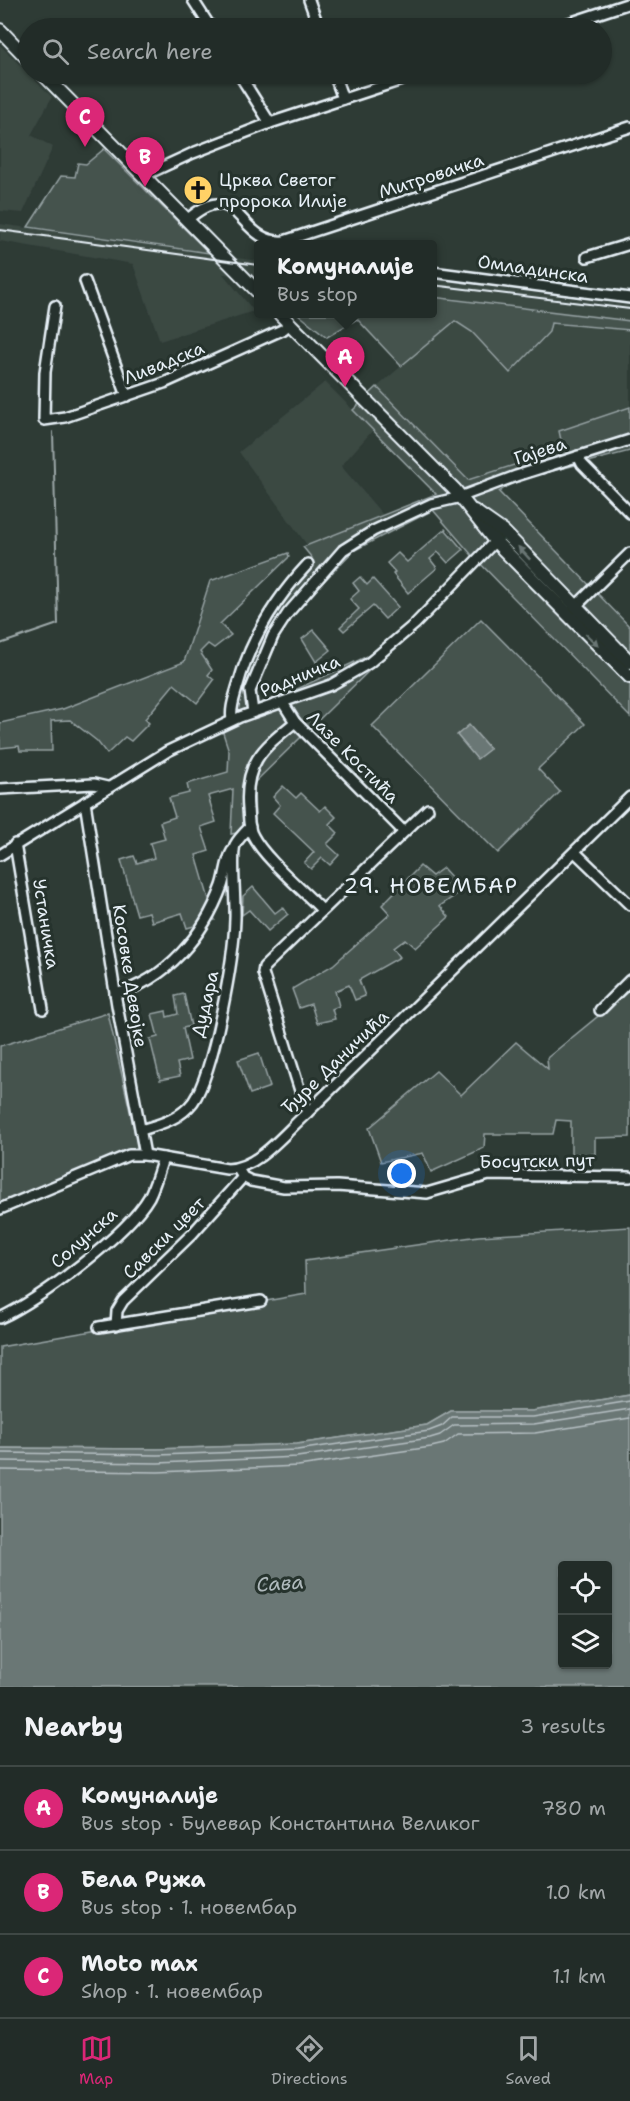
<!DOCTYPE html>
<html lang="en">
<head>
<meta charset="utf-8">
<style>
  :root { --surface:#222c28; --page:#2e3834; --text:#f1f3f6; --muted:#a2a7a8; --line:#3f4845; --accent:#db2777 }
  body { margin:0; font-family:"Shantell Sans",sans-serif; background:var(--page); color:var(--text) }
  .controls { position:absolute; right:18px; bottom:18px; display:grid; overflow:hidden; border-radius:6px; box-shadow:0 2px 4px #0004 }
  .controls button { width:54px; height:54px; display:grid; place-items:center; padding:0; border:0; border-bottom:2px solid var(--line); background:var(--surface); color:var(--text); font:30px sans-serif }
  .you { position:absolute; left:402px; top:1174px; width:21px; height:21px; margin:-15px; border:4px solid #fff; border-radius:50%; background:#1a73e8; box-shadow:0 0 0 9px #1a73e833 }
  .badge { display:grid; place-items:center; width:39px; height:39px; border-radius:50%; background:var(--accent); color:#fff; font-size:20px; font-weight:700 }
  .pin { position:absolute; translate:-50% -50px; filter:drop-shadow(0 2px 3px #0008) }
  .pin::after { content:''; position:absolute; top:32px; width:21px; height:18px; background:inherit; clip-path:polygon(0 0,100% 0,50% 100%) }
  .popup { position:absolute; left:254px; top:240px; width:183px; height:78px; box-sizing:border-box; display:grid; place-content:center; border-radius:6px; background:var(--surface); filter:drop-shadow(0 2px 4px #0005); font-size:20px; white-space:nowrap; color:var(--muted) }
  .popup b { font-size:22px; color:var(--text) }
  .popup::after { content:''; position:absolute; left:50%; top:100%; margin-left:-12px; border:12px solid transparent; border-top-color:var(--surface) }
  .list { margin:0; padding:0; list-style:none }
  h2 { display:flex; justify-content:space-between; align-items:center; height:78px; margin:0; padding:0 24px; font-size:26px }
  h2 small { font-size:20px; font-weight:400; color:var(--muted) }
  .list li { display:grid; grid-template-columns:39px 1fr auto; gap:18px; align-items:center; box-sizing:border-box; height:84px; padding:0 24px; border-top:2px solid var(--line) }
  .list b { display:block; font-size:22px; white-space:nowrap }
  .list p { margin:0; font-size:20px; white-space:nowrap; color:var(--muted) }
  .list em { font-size:20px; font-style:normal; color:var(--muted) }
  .icon { flex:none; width:33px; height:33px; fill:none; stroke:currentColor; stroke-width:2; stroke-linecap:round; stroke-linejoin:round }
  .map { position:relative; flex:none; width:630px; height:1687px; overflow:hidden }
  .search { position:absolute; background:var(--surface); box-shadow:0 2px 4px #0004; left:18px; right:18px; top:18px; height:66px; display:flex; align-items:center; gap:15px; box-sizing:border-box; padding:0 21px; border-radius:33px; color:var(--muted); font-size:22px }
  .sheet { height:330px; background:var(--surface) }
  nav { display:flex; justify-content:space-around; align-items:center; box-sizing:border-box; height:84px; border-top:2px solid var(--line); background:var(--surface); font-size:16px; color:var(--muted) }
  nav a { display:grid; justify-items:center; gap:3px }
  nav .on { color:var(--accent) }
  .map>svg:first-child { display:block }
  .built { fill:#3b4843 }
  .green { fill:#45524e; stroke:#96a2a3; stroke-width:1.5 }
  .water { fill:#6b7775; stroke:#9da8a9; stroke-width:1.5; fill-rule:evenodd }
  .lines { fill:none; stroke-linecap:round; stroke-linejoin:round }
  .shore { stroke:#b6c0c4; stroke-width:1.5 }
  .stream { stroke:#9da8a9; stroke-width:2 }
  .minor-casing { stroke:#e8f1f8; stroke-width:14 }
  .major-casing { stroke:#e8f1f8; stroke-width:16 }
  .minor { stroke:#26332d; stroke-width:9 }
  .major { stroke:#26332d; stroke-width:12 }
  .rail { stroke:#e8f1f8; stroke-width:2 }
  .oneway { fill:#6a7674 }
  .labels { text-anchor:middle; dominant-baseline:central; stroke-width:6; stroke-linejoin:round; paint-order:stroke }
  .street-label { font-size:18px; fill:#e8f1f8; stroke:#26332d }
  .poi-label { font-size:18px; fill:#e8f1f8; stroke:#26332d; text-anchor:start }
  .water-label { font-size:20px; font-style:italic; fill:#b0babd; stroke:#26332d }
  .quarter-label { font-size:21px; letter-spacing:1.5px; fill:#e8f1f8; stroke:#26332d }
</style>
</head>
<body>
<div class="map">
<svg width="630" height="1687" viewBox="0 0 630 1687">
  <rect width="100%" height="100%" fill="#2e3b35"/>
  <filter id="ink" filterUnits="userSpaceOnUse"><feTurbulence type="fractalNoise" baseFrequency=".0167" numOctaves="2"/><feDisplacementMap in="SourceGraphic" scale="12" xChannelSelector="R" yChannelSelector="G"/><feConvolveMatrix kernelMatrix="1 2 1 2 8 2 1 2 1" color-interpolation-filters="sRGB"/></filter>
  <g filter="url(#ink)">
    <g class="built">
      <path d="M0,45L52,97L31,135L53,147L23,213L0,211Z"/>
      <path d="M0,224L258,261V277L223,274L254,311L160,341L133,264L0,241Z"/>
      <path d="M432,280L630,306V321L432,297Z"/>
      <path d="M454,321L472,332L510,372L551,323L630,330V407L559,431L564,449L468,480L377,387Z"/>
      <path d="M325,382L373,430L341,466L383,515L307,545L239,452Z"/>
    </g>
    <g class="green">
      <path d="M104,149L209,253L28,227L61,176L75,177L78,163L86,164Z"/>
      <path d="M432,297L630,321V330L551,323L549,332L510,373L472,332L455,321L401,366L357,319L327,337L298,314H432Z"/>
      <path d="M377,387L468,480L563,449L559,431L630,407V451L514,481L499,492L630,627V717L471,554L433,510L353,551L301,605L285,625L258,685L254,697L257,708L378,651L380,660L254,783L255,830L231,834L233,789L208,796L216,822L201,827L209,851L196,855L215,920L187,928L182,913L152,922L149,912L137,915L121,860L134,856L137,863L154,858L150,843L165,839L160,822L175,817L169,798L189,793L187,784L228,772L229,751L223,733L238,677L289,583L312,558L303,547L436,494L353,410Z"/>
      <path d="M445,529L463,550L448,563L438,552L430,559L437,568L408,593L393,574L395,572L387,563L398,553L407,562Z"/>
      <path d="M288,553L289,557L220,624L231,635L214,648L208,644L200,652L212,670L208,675L214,680L197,703L174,684L145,719L149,723L131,741L125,737L107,754L97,741L70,720L51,721L52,751H20L19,746L0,748V723L63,709L184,662L210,581Z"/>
      <path d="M360,577L367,585L373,579L398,607L385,619L373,606L344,631L340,627L359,609L350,599L359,591L353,583Z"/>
      <path d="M481,619L585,724L538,769L560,792L498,853L372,726Z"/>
      <path d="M314,630L331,650L316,662L302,639Z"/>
      <path d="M283,786L296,798L301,793L320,811L325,806L336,817L329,824L338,833L327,844L339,855L330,865L322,858L311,869L304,863L314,852L273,813L280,805L273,797Z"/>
      <path d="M420,866L432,876L443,868L463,890L440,906L449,917L415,948L405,939L393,948L400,957L359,980L365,996L355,1000L349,985L335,991L339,1006L332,1009L335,1019L317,1023L311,1004L299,1008L292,989L333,965L390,914L382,905Z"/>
      <path d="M253,887L275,913L283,907L288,914L268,931L249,910L242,915L243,896Z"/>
      <path d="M630,990V1137L595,1138V1154H571V1121L556,1120L553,1134H485L484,1148L431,1172L423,1153L381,1162L369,1128L436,1071L461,1095L516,1042L548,1069L547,1058Z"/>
      <path d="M184,994L191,1026L183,1028L190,1060L177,1063L180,1076L160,1080L150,1039L158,1037L152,1014L166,1011L167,1017L178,1014L175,996Z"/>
      <path d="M108,1013L138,1147L0,1206V1046Z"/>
      <path d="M259,1053L270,1087L250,1094L238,1060Z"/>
      <path d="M630,1227V1395L532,1411H451L427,1425L297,1444L157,1449L0,1448V1347L306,1294L305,1261L479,1236Z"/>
    </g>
    <g class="water">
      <path d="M469,725L490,749L477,759L457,735Z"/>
      <path d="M630,1395V1687H0V1448L157,1449L297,1444L427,1425L451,1411H532ZM562,1566H608V1664H562Z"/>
    </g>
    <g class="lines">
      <g class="shore">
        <path d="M0,1453L158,1455L297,1450L429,1431L442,1426L452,1417H533L630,1401"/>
        <path d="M0,1461L158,1463L297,1457L430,1438L440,1435L454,1425L534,1424L630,1409"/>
        <path d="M0,1470L158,1472L298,1466L431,1447L444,1444L458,1434L535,1433L630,1418"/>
      </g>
      <path class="stream" d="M0,644L58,624L53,432"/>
      <g class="minor-casing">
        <g id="minor">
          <path d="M193,0L211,28"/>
          <path d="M309,0L319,28"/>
          <path d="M554,28L630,3"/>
          <path d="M239,74L270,123"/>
          <path d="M334,74L343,99"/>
          <path d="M143,176L193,153L270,123L420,74"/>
          <path d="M187,220C240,173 237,245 284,241L630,127"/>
          <path d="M587,257L630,244"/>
          <path d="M432,272L630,298"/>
          <path d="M85,281L127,396"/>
          <path d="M55,306L45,372L44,420L65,417L164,383L284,329L289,322"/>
          <path d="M578,456L582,464L630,513"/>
          <path d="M572,610L630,553"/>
          <path d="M283,703L295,722L403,831"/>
          <path d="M253,712L250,691L273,636L288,613L343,550L373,531L431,504L457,498L516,476L630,440"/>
          <path d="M232,720C230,709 234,699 237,688C250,640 274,600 308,564"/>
          <path d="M295,722C262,749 244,763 248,809C249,818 248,828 253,836C265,859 303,890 322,910"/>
          <path d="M0,789L94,784L107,787"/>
          <path d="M85,802L117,1005L145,1155"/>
          <path d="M15,844L43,1009"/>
          <path d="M576,853L630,905"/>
          <path d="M0,855L168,751L240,717L331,685L369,663L415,624L504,532"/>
          <path d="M115,994C167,980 204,935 222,886C226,875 226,861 232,851"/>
          <path d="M600,1010L630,980"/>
          <path d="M307,1113L263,973L264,967L428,809"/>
          <path d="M141,1130C161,1124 180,1119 193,1102C214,1072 234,957 235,919C236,903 231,857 235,845C238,839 245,832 250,827"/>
          <path d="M238,1169L243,1177L251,1181L284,1187L337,1186L427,1193L489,1175L630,1177"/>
          <path d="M0,1209L129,1155H145L227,1169C258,1169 285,1132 307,1113L630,797"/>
          <path d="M0,1318C40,1299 127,1235 149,1197C155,1185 159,1171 163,1158"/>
          <path d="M116,1325L117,1311L123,1301L192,1234L243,1177"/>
          <path d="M99,1327L261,1301"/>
        </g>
      </g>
      <g class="major-casing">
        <g id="major">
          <path d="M0,30L28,59"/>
          <path d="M43,74L258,292"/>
          <path d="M280,314L455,490L495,541L630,677"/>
          <path d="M474,511L504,532L630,662"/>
        </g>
      </g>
      <use href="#minor" class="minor"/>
      <use href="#major" class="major"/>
      <g class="rail">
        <path d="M0,230L258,265"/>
        <path d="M432,285L630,309"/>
      </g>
    </g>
    <defs><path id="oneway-solid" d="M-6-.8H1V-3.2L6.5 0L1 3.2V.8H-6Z" transform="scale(1.5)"/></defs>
    <g class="oneway">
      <use href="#oneway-solid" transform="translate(524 553) rotate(-133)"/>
      <use href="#oneway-solid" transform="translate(592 640) rotate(44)"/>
    </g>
  </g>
  <defs>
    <g id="church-disc" transform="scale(1.5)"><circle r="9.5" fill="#ffd166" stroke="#26332d"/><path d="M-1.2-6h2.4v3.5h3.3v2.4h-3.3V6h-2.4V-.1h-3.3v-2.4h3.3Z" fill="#111"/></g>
  </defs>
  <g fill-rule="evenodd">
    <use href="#church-disc" x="198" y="190"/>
  </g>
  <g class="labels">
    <g class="street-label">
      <text transform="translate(431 176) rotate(-18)">Митровачка</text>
      <text transform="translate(533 269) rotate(8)">Омладинска</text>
      <text transform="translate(164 363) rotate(-22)">Ливадска</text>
      <text transform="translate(540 451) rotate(-18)">Гајева</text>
      <text transform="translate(300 676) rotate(-22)">Радничка</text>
      <text transform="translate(353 757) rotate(45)">Лазе Костића</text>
      <text transform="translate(46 924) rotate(81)">Устаничка</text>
      <text transform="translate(130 976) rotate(81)">Косовке Девојке</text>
      <text transform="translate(205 1004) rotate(-77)">Дудара</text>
      <text transform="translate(335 1062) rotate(-44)">Ђуре Даничића</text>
      <text transform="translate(537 1161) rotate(-1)">Босутски пут</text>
      <text transform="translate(84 1238) rotate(-41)">Солунска</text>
      <text transform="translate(164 1238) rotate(-45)">Савски цвет</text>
    </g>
    <g class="poi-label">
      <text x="219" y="180">Црква Светог<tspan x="219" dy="21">пророка Илије</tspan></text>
    </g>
    <g class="water-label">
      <text transform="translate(280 1583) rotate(-4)">Сава</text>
    </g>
    <g class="quarter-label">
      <text x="431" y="886">29. НОВЕМБАР</text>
    </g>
  </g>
</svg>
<div class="controls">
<button><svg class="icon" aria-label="locate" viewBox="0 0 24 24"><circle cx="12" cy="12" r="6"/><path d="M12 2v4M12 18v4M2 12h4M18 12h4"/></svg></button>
<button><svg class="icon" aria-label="layers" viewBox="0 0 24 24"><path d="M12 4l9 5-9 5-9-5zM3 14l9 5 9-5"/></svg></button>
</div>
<div class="you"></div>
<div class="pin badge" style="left:345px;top:387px">A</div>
<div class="popup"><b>Комуналије</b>Bus stop</div>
<div class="pin badge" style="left:145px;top:187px">B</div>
<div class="pin badge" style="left:85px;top:147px">C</div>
<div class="search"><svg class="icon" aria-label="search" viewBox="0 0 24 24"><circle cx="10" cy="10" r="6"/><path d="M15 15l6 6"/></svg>Search here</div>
</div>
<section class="sheet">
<h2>Nearby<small>3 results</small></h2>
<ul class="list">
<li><span class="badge">A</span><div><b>Комуналије</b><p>Bus stop · Булевар Константина Великог</p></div><em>780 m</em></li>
<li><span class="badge">B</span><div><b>Бела Ружа</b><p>Bus stop · 1. новембар</p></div><em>1.0 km</em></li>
<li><span class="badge">C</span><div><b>Moto max</b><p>Shop · 1. новембар</p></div><em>1.1 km</em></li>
</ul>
</section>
<nav>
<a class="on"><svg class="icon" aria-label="map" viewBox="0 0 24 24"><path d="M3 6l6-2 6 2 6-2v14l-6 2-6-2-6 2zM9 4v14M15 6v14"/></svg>Map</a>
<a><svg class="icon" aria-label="directions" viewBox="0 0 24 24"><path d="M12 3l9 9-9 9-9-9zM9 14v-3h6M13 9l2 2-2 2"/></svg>Directions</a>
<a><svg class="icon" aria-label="saved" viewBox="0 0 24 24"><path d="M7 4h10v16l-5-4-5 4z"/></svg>Saved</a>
</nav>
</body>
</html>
